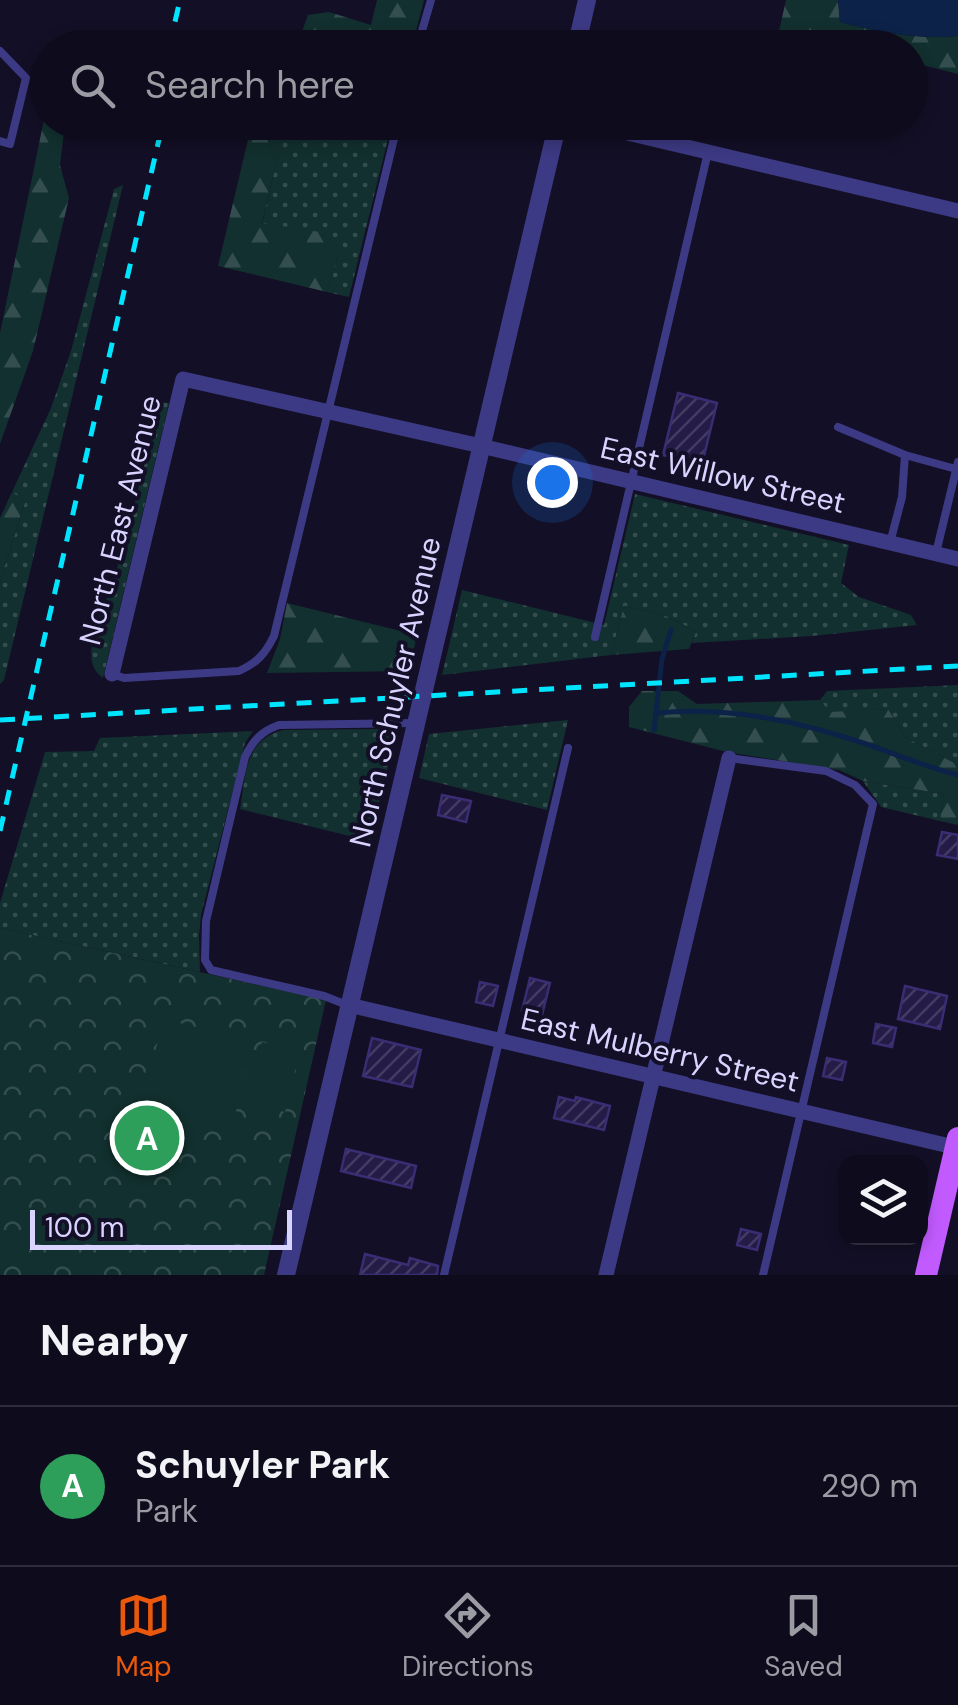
<!DOCTYPE html>
<html lang="en">
<head>
<meta charset="utf-8">
<style>
  :root { --surface:#0e0b1c; --page:#171425; --text:#f1f3f6; --muted:#9b9ba3; --line:#2e2b3b; --accent:#ea580c }
  body { margin:0; font-family:"DM Sans",sans-serif; background:var(--page); color:var(--text) }
  .controls { position:absolute; right:30px; bottom:30px; display:grid; overflow:hidden; border-radius:20px; box-shadow:0 5px 15px #0003 }
  .controls button { width:90px; height:90px; display:grid; place-items:center; padding:0; border:0; border-bottom:2px solid var(--line); background:var(--surface); color:var(--text); font:50px sans-serif }
  .scale { position:absolute; left:30px; bottom:25px; width:262px; box-sizing:border-box; padding-left:10px; border:5px solid #d9d4ff; border-top:0; font-size:28px; line-height:35px; white-space:nowrap; color:#d9d4ff; -webkit-text-stroke:8px #130f26; paint-order:stroke }
  .you { position:absolute; left:552px; top:482px; width:35px; height:35px; margin:-25px; border:8px solid #fff; border-radius:50%; background:#1a73e8; box-shadow:0 0 0 15px #1a73e833 }
  .badge { display:grid; place-items:center; width:65px; height:65px; border-radius:50%; background:var(--accent); color:#fff; font-size:32px; font-weight:700 }
  .pin { position:absolute; translate:-50% -50%; border:5px solid #fff; box-shadow:0 2px 10px #0006 }
  .list { margin:0; padding:0; list-style:none }
  h2 { display:flex; justify-content:space-between; align-items:center; height:130px; margin:0; padding:0 40px; font-size:42px }
  h2 small { font-size:32px; font-weight:400; color:var(--muted) }
  .list li { display:grid; grid-template-columns:65px 1fr auto; gap:30px; align-items:center; box-sizing:border-box; height:160px; padding:0 40px; border-top:2px solid var(--line) }
  .list b { display:block; font-size:38px; white-space:nowrap }
  .list p { margin:0; font-size:32px; white-space:nowrap; color:var(--muted) }
  .list em { font-size:32px; font-style:normal; color:var(--muted) }
  .icon { flex:none; width:55px; height:55px; fill:none; stroke:currentColor; stroke-width:2; stroke-linecap:round; stroke-linejoin:round }
  .map { position:relative; flex:none; width:958px; height:1275px; overflow:hidden }
  .search { position:absolute; background:var(--surface); box-shadow:0 5px 15px #0003; left:30px; right:30px; top:30px; height:110px; display:flex; align-items:center; gap:25px; box-sizing:border-box; padding:0 35px; border-radius:55px; color:var(--muted); font-size:38px }
  .sheet { height:290px; background:var(--surface) }
  nav { display:flex; justify-content:space-around; align-items:center; box-sizing:border-box; height:140px; border-top:2px solid var(--line); background:var(--surface); font-size:28px; color:var(--muted) }
  nav a { display:grid; justify-items:center; gap:5px }
  nav .on { color:var(--accent) }
  .map>svg:first-child { display:block }
  .grass { fill:url(#grass-dots) }
  .forest { fill:url(#forest-firs) }
  .park { fill:url(#park-crowns) }
  .pitch { fill:#12302f }
  .water { fill:#0c2248 }
  .lines { fill:none; stroke-linecap:round; stroke-linejoin:round }
  .stream { stroke:#0c2248; stroke-width:5 }
  .building { fill:url(#building-hatch); stroke:#3b2d73; stroke-width:2.5 }
  .service { stroke:#3d3a85; stroke-width:8 }
  .minor { stroke:#3d3a85; stroke-width:15 }
  .tertiary { stroke:#3d3a85; stroke-width:18 }
  .primary { stroke:#c25bff; stroke-width:22 }
  .rail { stroke:#00e5ff; stroke-width:5; stroke-dasharray:15 12; stroke-linecap:butt }
  .labels { text-anchor:middle; dominant-baseline:central; stroke-width:8; stroke-linejoin:round; paint-order:stroke }
  .street-label { font-size:30px; fill:#d9d4ff; stroke:#130f26 }
</style>
</head>
<body>
<div class="map">
<svg width="958" height="1275" viewBox="0 0 958 1275">
  <defs>
    <pattern id="grass-dots" width="8" height="8" patternUnits="userSpaceOnUse" patternTransform="scale(2.5)"><rect width="8" height="8" fill="#12302f"/><path d="M2 2h.1M6 6h.1" fill="none" stroke="#344d4e" stroke-width="1.8" stroke-linecap="round"/></pattern>
    <pattern id="forest-firs" width="22" height="20" patternUnits="userSpaceOnUse" patternTransform="scale(2.5)"><rect width="22" height="20" fill="#12302f"/><path d="M5 1l3.5 6h-7zM16 11l3.5 6h-7z" fill="#344d4e"/></pattern>
    <pattern id="park-crowns" width="20" height="18" patternUnits="userSpaceOnUse" patternTransform="scale(2.5)"><rect width="20" height="18" fill="#12302f"/><path d="M2 6a3 3 0 1 1 6 0M12 15a3 3 0 1 1 6 0" fill="none" stroke="#344d4e"/></pattern>
    <pattern id="building-hatch" width="6" height="6" patternUnits="userSpaceOnUse" patternTransform="scale(2.5)"><rect width="6" height="6" fill="#241b47"/><path d="M-1 1l2-2M0 6l6-6M5 7l2-2" fill="none" stroke="#433b63"/></pattern>
  </defs>
  <rect width="100%" height="100%" fill="#130f26"/>
  <g class="grass">
    <path d="M270,123H392L349,297L327,292L339,254L262,224L278,155L268,144Z"/>
    <path d="M123,185L4,680L0,684V582L25,502L12,492L51,408L71,351L114,189Z"/>
    <path d="M160,402L169,403L103,678C91,669 90,658 92,644C95,622 105,605 112,584C131,525 144,463 160,402Z"/>
    <path d="M635,494L849,545L841,583L859,597L911,615L917,625L812,636L692,643L696,631L664,615L624,606L611,655L442,675L462,590L604,625Z"/>
    <path d="M958,685V765L905,737L888,709L829,713L820,700L827,691Z"/>
    <path d="M568,720L547,810L419,778L429,734Z"/>
    <path d="M379,729L396,733L370,841L240,809C246,775 244,740 283,730Z"/>
    <path d="M253,731L245,743L201,915L199,936L200,972L0,928V903L45,752L94,751L100,738Z"/>
    <path d="M863,781L944,794L940,821L881,807Z"/>
  </g>
  <g class="forest">
    <path d="M377,0H424L412,47L308,48L297,45L308,15L329,12L371,25Z"/>
    <path d="M786,0H838L840,22C879,32 918,40 958,36V74L911,62L910,48L848,47L779,31Z"/>
    <path d="M47,105L48,122L65,123L60,165L69,198L33,351L0,444V333Z"/>
    <path d="M252,123H270L268,144L278,155L262,223L320,232L339,254L327,292L218,266Z"/>
    <path d="M12,492L25,502L0,582V518Z"/>
    <path d="M287,603L417,635L409,671L267,673L280,639Z"/>
    <path d="M624,606L664,615L696,631L689,649L611,655Z"/>
    <path d="M642,691H678L697,704L820,700L830,712L888,709L905,737L958,765V825L940,821L944,794L863,781L839,770L727,752L629,727V707Z"/>
  </g>
  <path class="park" d="M0,928L326,1000L264,1275H0Z"/>
  <g class="pitch">
    <path d="M163,1019L253,1041L231,1132L141,1111Z"/>
    <path d="M262,1042L300,1051L285,1112L247,1103Z"/>
  </g>
  <path class="water" d="M838,0H958V36C918,40 878,32 840,22Z"/>
  <g class="lines">
    <g class="stream">
      <path d="M657,713C718,707 782,718 841,736C880,747 918,765 958,775"/>
      <path d="M654,730L662,659L671,630"/>
    </g>
  </g>
  <g class="building">
    <path d="M678,393L717,403L702,464L663,455Z"/>
    <path d="M442,795L471,801L466,822L438,815Z"/>
    <path d="M942,832L958,835V859L937,855Z"/>
    <path d="M530,978L550,983L542,1015L522,1011Z"/>
    <path d="M480,982L498,986L493,1006L476,1002Z"/>
    <path d="M905,986L947,996L940,1029L898,1019Z"/>
    <path d="M876,1024L896,1028L892,1047L873,1043Z"/>
    <path d="M372,1038L421,1050L412,1087L363,1076Z"/>
    <path d="M827,1058L846,1062L842,1080L823,1076Z"/>
    <path d="M559,1097L575,1101L576,1097L610,1106L604,1130L554,1118Z"/>
    <path d="M346,1149L416,1166L411,1188L341,1171Z"/>
    <path d="M741,1229L761,1234L757,1250L737,1245Z"/>
    <path d="M365,1254L408,1265L410,1258L438,1266L437,1275H360Z"/>
  </g>
  <g class="lines">
    <g class="service">
      <path d="M417,48L431,0"/>
      <path d="M0,51L26,78L10,144L0,141"/>
      <path d="M838,427L905,455L902,497L890,543"/>
      <path d="M905,455L956,469"/>
      <path d="M936,553L958,462"/>
      <path d="M595,637L708,152"/>
      <path d="M112,674L124,678L239,671C258,662 265,654 274,636L398,122"/>
      <path d="M729,758L826,771L855,785L873,804L763,1275"/>
      <path d="M347,1005L324,996L211,970L205,960L206,921L245,757C253,740 262,731 279,725L416,723"/>
      <path d="M444,1275L568,748"/>
    </g>
    <g class="minor">
      <path d="M581,122L958,211"/>
      <path d="M112,674L183,379L481,446L958,559"/>
      <path d="M349,1005L958,1148"/>
      <path d="M606,1275L729,758"/>
    </g>
    <g class="tertiary">
      <path d="M576,48L587,0"/>
      <path d="M286,1275L558,122"/>
    </g>
    <path class="primary" d="M926,1275L958,1138"/>
    <g class="rail">
      <path d="M169,48L180,0"/>
      <path d="M0,720L958,666"/>
      <path d="M0,831L163,122"/>
    </g>
  </g>
  <g class="labels">
    <g class="street-label">
      <text transform="translate(723 475) rotate(13)">East Willow Street</text>
      <text transform="translate(120 520) rotate(-76)">North East Avenue</text>
      <text transform="translate(395 692) rotate(-77)">North Schuyler Avenue</text>
      <text transform="translate(660 1050) rotate(13)">East Mulberry Street</text>
    </g>
  </g>
</svg>
<div class="controls">
<button><svg class="icon" aria-label="layers" viewBox="0 0 24 24"><path d="M12 4l9 5-9 5-9-5zM3 14l9 5 9-5"/></svg></button>
</div>
<div class="scale">100 m</div>
<div class="you"></div>
<div class="pin badge" style="left:147px;top:1138px;background:#2e9e5b">A</div>
<div class="search"><svg class="icon" aria-label="search" viewBox="0 0 24 24"><circle cx="10" cy="10" r="6"/><path d="M15 15l6 6"/></svg>Search here</div>
</div>
<section class="sheet">
<h2>Nearby<small></small></h2>
<ul class="list">
<li><span class="badge" style="background:#2e9e5b">A</span><div><b>Schuyler Park</b><p>Park</p></div><em>290 m</em></li>
</ul>
</section>
<nav>
<a class="on"><svg class="icon" aria-label="map" viewBox="0 0 24 24"><path d="M3 6l6-2 6 2 6-2v14l-6 2-6-2-6 2zM9 4v14M15 6v14"/></svg>Map</a>
<a><svg class="icon" aria-label="directions" viewBox="0 0 24 24"><path d="M12 3l9 9-9 9-9-9zM9 14v-3h6M13 9l2 2-2 2"/></svg>Directions</a>
<a><svg class="icon" aria-label="saved" viewBox="0 0 24 24"><path d="M7 4h10v16l-5-4-5 4z"/></svg>Saved</a>
</nav>
</body>
</html>
